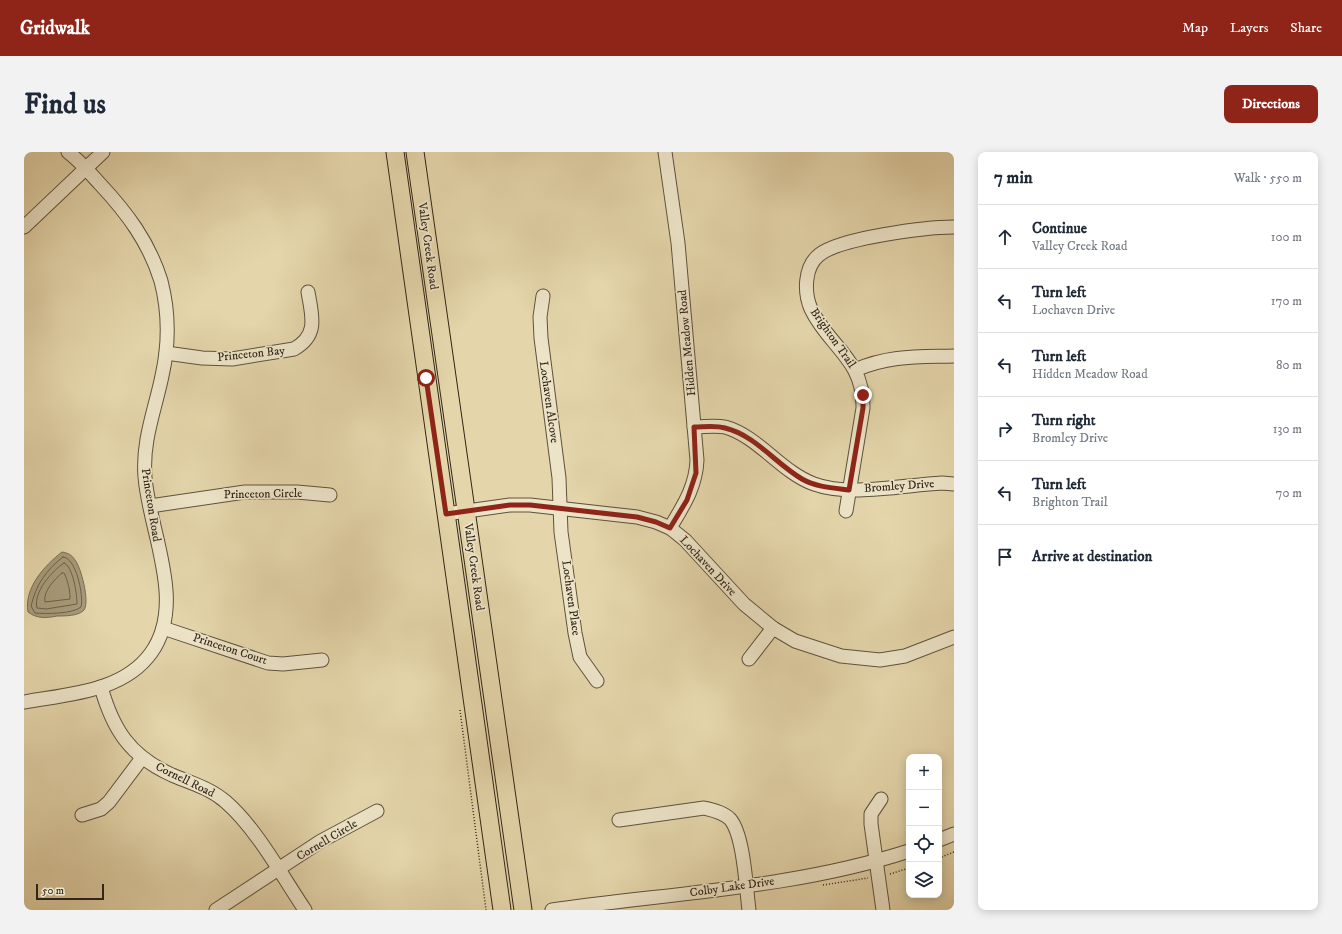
<!DOCTYPE html>
<html lang="en">
<head>
<meta charset="utf-8">
<style>
  :root { --surface:#fff; --page:#f2f2f3; --text:#1f2937; --muted:#747a83; --line:#e0e1e3; --accent:#8f2418 }
  body { margin:0; font-family:"IM FELL DW Pica",serif; background:var(--page); color:var(--text) }
  .controls { position:absolute; right:12px; bottom:12px; display:grid; overflow:hidden; border-radius:8px; box-shadow:0 2px 10px #0003 }
  .controls button { width:36px; height:36px; display:grid; place-items:center; padding:0; border:0; border-bottom:1px solid var(--line); background:var(--surface); color:var(--text); font:20px sans-serif }
  .scale { position:absolute; left:12px; bottom:10px; width:68px; box-sizing:border-box; padding-left:4px; border:2px solid #322619; border-top:0; font-size:11px; line-height:14px; white-space:nowrap; color:#322619; -webkit-text-stroke:3px #ede4c8; paint-order:stroke }
  .stop { position:absolute; width:12px; height:12px; margin:-9px; border:3px solid #8f2418; border-radius:50%; background:#fff }
  .stop.end { background:#8f2418; border-color:#fff; box-shadow:0 1px 4px #0008 }
  .list { margin:0; padding:0; list-style:none }
  h2 { display:flex; justify-content:space-between; align-items:center; height:52px; margin:0; padding:0 16px; font-size:17px }
  h2 small { font-size:13px; font-weight:400; color:var(--muted) }
  .list li { display:grid; grid-template-columns:26px 1fr auto; gap:12px; align-items:center; box-sizing:border-box; height:64px; padding:0 16px; border-top:1px solid var(--line) }
  .list b { display:block; font-size:15px; white-space:nowrap }
  .list p { margin:0; font-size:13px; white-space:nowrap; color:var(--muted) }
  .list em { font-size:13px; font-style:normal; color:var(--muted) }
  .icon { flex:none; width:22px; height:22px; fill:none; stroke:currentColor; stroke-width:2; stroke-linecap:round; stroke-linejoin:round }
  .map { position:relative; flex:none; width:930px; height:758px; overflow:hidden; border-radius:8px }
  header { display:flex; align-items:center; gap:24px; box-sizing:border-box; height:56px; padding:0 20px; background:var(--accent); color:#fff }
  header strong { font-size:19px }
  nav { display:flex; gap:22px; margin-inline-start:auto; font-size:14px }
  .intro { display:flex; align-items:center; justify-content:space-between; box-sizing:border-box; height:96px; padding:0 24px }
  h1 { margin:0; font-size:28px }
  .button { padding:10px 18px; border-radius:8px; background:var(--accent); color:#fff; font-size:14px; font-weight:700 }
  main { display:flex; gap:24px; padding:0 24px }
  aside { flex:1; background:var(--surface); border-radius:8px; box-shadow:0 2px 10px #0003 }
  .map>svg:first-child { display:block }
  .water { fill:#a79a79; stroke:#786c53 }
  .lines { fill:none; stroke-linecap:round; stroke-linejoin:round }
  .shore { stroke:#6c6049; stroke-width:1 }
  .minor-casing { stroke:#5e523d; stroke-width:15 }
  .major-casing { stroke:#322619; stroke-width:19 }
  .path { stroke:#322619; stroke-width:1.5; stroke-dasharray:1 2; stroke-linecap:butt }
  .minor { stroke:#ede4c8; stroke-width:13 }
  .major { stroke:#e4d5aa; stroke-width:17 }
  .route { stroke:#8f2418; stroke-width:5 }
  .labels { text-anchor:middle; dominant-baseline:central; stroke-width:3.5; stroke-linejoin:round; paint-order:stroke }
  .street-label { font-size:12px; fill:#322619; stroke:#ede4c8 }
</style>
</head>
<body>
<header>
<strong>Gridwalk</strong>
<nav><a>Map</a><a>Layers</a><a>Share</a></nav>
</header>
<div class="intro"><h1>Find us</h1><a class="button">Directions</a></div>
<main>
<div class="map">
<svg width="930" height="758" viewBox="0 0 930 758">
  <rect width="100%" height="100%" fill="#e4d5aa"/>
  <filter id="stains"><feTurbulence type="fractalNoise" baseFrequency=".005" numOctaves="4"/><feColorMatrix values="0 0 0 0 .2 0 0 0 0 .09 0 0 0 0 .02 0 0 0 .5 -.17"/></filter>
  <radialGradient id="worn" r=".72"><stop offset=".6" stop-color="#630" stop-opacity="0"/><stop offset="1" stop-color="#630" stop-opacity=".3"/></radialGradient>
  <path class="water" d="M38,400C44,401 48,403 51,408C57,415 66,450 60,458C55,464 41,464 33,464C23,466 13,467 4,460C0,436 20,414 38,400Z"/>
  <g class="lines">
    <g class="shore">
      <path d="M39,405C52,405 60,444 57,455C49,462 21,462 11,461L7,454C12,433 22,418 39,405Z"/>
      <path d="M40,411C49,414 53,442 53,452L22,457L13,456C9,440 28,419 40,411Z"/>
      <path d="M38,421H40C44,429 46,438 46,447L21,450C19,439 30,428 38,421Z"/>
    </g>
    <g class="minor-casing">
      <g id="minor">
        <path d="M641,0L654,91L673,308C672,335 659,354 646,376"/>
        <path d="M0,75L79,0"/>
        <path d="M519,144L516,165L517,186L535,326L537,380L551,481L556,505L573,529"/>
        <path d="M142,201L178,206L208,207L270,197C295,183 288,164 284,140"/>
        <path d="M831,218C866,203 894,205 930,204"/>
        <path d="M670,275C680,275 691,273 701,275C734,284 757,320 790,332C825,345 880,333 918,331L930,332"/>
        <path d="M126,354L221,340H273L306,343"/>
        <path d="M822,359L839,256C840,207 805,195 787,157C780,141 780,115 795,103C815,86 903,75 930,75"/>
        <path d="M422,362L486,353H506L613,365L632,370L646,376L661,388L720,452L749,476L771,489L817,504L856,508L881,504L930,485"/>
        <path d="M139,476L244,511L259,512L298,508"/>
        <path d="M725,507L749,476"/>
        <path d="M77,535C89,578 106,604 148,623C167,631 186,636 202,650C233,677 258,724 281,758"/>
        <path d="M0,550C44,542 99,540 127,501C163,451 125,379 121,325C118,289 131,258 138,224C145,193 145,160 137,129C125,90 103,61 76,32C66,21 56,9 44,0"/>
        <path d="M857,647L847,662V672L859,758"/>
        <path d="M58,663L77,657L85,650L118,606"/>
        <path d="M595,668L680,656C688,658 699,660 706,667C720,683 722,736 725,758"/>
        <path d="M915,688L930,682"/>
        <path d="M192,758L297,689L353,659"/>
        <path d="M528,758C647,741 771,736 885,699"/>
      </g>
    </g>
    <g class="major-casing">
      <g id="major">
        <path d="M371,0L478,758"/>
        <path d="M391,0L499,758"/>
      </g>
    </g>
    <g class="path">
      <path d="M436,558L462,758"/>
      <path d="M915,706L930,700"/>
      <path d="M866,722L885,716"/>
      <path d="M799,733L844,726"/>
    </g>
    <use href="#minor" class="minor"/>
    <use href="#major" class="major"/>
  </g>
  <g class="lines">
    <path class="route" d="M402,226L422,362L486,353H506L613,365L632,370L646,376L663,348L672,321L670,275C680,275 691,273 701,276C731,283 752,312 778,327C792,335 809,336 825,338L839,256V243"/>
  </g>
  <g class="labels">
    <g class="street-label">
      <text transform="translate(404 94) rotate(82)">Valley Creek Road</text>
      <text transform="translate(809 186) rotate(55)">Brighton Trail</text>
      <text transform="translate(663 191) rotate(-95)">Hidden Meadow Road</text>
      <text transform="translate(227 202) rotate(-6)">Princeton Bay</text>
      <text transform="translate(525 250) rotate(82)">Lochaven Alcove</text>
      <text transform="translate(875 334) rotate(-4)">Bromley Drive</text>
      <text transform="translate(239 342) rotate(-1)">Princeton Circle</text>
      <text transform="translate(127 353) rotate(81)">Princeton Road</text>
      <text transform="translate(684 414) rotate(47)">Lochaven Drive</text>
      <text transform="translate(450 415) rotate(82)">Valley Creek Road</text>
      <text transform="translate(547 446) rotate(82)">Lochaven Place</text>
      <text transform="translate(206 497) rotate(18)">Princeton Court</text>
      <text transform="translate(161 628) rotate(26)">Cornell Road</text>
      <text transform="translate(303 688) rotate(-31)">Cornell Circle</text>
      <text transform="translate(708 735) rotate(-8)">Colby Lake Drive</text>
    </g>
  </g>
  <rect width="100%" height="100%" filter="url(#stains)"/>
  <rect width="100%" height="100%" fill="url(#worn)"/>
</svg>
<div class="controls">
<button>+</button>
<button>−</button>
<button><svg class="icon" aria-label="locate" viewBox="0 0 24 24"><circle cx="12" cy="12" r="6"/><path d="M12 2v4M12 18v4M2 12h4M18 12h4"/></svg></button>
<button><svg class="icon" aria-label="layers" viewBox="0 0 24 24"><path d="M12 4l9 5-9 5-9-5zM3 14l9 5 9-5"/></svg></button>
</div>
<div class="scale">50 m</div>
<div class="stop" style="left:402px;top:226px"></div>
<div class="stop end" style="left:839px;top:243px"></div>
</div>
<aside>
<h2>7 min<small>Walk · 550 m</small></h2>
<ul class="list">
<li><svg class="icon" aria-label="ahead" viewBox="0 0 24 24"><path d="M12 20V5M6 11l6-6 6 6"/></svg><div><b>Continue</b><p>Valley Creek Road</p></div><em>100 m</em></li>
<li><svg class="icon" aria-label="left" viewBox="0 0 24 24"><path d="M17 20v-9H6M10 6l-5 5 5 5"/></svg><div><b>Turn left</b><p>Lochaven Drive</p></div><em>170 m</em></li>
<li><svg class="icon" aria-label="left" viewBox="0 0 24 24"><path d="M17 20v-9H6M10 6l-5 5 5 5"/></svg><div><b>Turn left</b><p>Hidden Meadow Road</p></div><em>80 m</em></li>
<li><svg class="icon" aria-label="right" viewBox="0 0 24 24"><path d="M7 20v-9h11M14 6l5 5-5 5"/></svg><div><b>Turn right</b><p>Bromley Drive</p></div><em>130 m</em></li>
<li><svg class="icon" aria-label="left" viewBox="0 0 24 24"><path d="M17 20v-9H6M10 6l-5 5 5 5"/></svg><div><b>Turn left</b><p>Brighton Trail</p></div><em>70 m</em></li>
<li><svg class="icon" aria-label="arrive" viewBox="0 0 24 24"><path d="M6 21V4h12l-3 4 3 4H6"/></svg><div><b>Arrive at destination</b></div></li>
</ul>
</aside>
</main>
</body>
</html>
